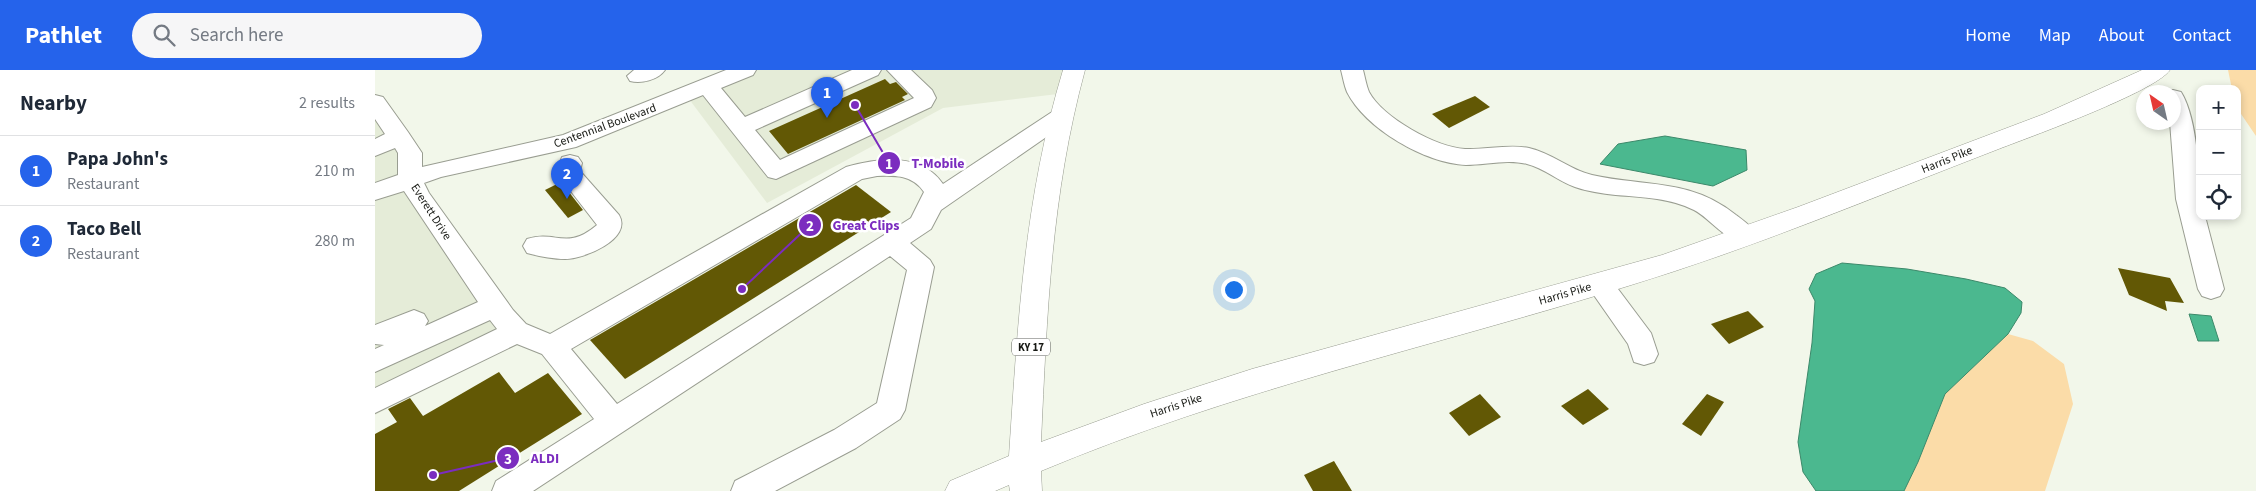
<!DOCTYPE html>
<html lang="en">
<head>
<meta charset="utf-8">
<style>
  :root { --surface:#fff; --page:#f6f6f7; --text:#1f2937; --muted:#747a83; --line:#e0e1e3; --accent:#2563eb }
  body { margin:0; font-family:"Source Sans 3",sans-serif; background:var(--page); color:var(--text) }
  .controls { position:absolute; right:15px; top:15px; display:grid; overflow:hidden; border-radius:10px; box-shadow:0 2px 8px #0003 }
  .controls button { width:45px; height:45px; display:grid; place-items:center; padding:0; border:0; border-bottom:1px solid var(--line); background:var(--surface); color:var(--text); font:25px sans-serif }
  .compass { position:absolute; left:1761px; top:15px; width:45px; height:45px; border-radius:50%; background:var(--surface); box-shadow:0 2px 8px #0003; rotate:326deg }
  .you { position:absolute; left:858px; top:219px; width:18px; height:18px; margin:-12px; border:4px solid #fff; border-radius:50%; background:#1a73e8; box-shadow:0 0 0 8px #1a73e833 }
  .badge { display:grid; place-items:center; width:32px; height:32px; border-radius:50%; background:var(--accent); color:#fff; font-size:16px; font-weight:700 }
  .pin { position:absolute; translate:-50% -41px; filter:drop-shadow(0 1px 2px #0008) }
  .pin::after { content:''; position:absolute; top:26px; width:18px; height:15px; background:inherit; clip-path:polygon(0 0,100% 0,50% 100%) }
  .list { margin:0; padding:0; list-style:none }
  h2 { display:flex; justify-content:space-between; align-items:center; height:65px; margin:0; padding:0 20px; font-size:21px }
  h2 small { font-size:16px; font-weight:400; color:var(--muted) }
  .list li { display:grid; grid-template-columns:32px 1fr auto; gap:15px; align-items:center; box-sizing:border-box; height:70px; padding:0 20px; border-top:1px solid var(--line) }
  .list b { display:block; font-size:19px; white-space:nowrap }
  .list p { margin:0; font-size:16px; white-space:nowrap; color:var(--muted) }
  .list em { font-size:16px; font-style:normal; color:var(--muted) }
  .icon { flex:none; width:28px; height:28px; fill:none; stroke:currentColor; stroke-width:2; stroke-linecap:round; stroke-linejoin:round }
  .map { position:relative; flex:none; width:1881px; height:421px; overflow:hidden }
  header { display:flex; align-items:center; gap:30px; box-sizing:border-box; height:70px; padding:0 25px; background:var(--accent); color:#fff }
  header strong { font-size:24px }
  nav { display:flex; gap:28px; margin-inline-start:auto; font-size:18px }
  .search { width:350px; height:45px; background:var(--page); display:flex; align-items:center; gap:12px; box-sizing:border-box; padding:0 18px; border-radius:28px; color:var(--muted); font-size:19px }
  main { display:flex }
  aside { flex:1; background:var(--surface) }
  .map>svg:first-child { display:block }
  .built { fill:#e5ecd8 }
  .green { fill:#fbdca8 }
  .water { fill:#4bb88f; stroke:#3c896a }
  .building { fill:#625805 }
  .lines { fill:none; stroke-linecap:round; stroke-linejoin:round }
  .minor-casing { stroke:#999d91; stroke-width:2 }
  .major-casing { stroke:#999d91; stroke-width:1 }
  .minor { fill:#fff; fill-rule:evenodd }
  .major { fill:#fff; fill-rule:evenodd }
  .labels { text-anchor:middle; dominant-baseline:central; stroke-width:5; stroke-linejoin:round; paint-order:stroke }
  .shield { fill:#fff; stroke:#5d5f5b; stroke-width:1 }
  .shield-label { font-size:11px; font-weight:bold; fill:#181a15 }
  .street-label { font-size:12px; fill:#181a15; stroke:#fff }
  .leader { fill:none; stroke:#7b2cbf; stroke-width:2 }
  .callout-dot { fill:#7b2cbf; stroke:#fff; stroke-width:2 }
  .mark-label { font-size:15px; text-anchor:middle; font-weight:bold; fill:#fff }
  .callout-label { font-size:14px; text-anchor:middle; font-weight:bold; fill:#7b2cbf; stroke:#fff; stroke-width:5; stroke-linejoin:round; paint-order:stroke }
</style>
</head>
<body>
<header>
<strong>Pathlet</strong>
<div class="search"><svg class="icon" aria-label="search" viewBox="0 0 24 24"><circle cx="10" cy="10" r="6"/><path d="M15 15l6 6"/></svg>Search here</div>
<nav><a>Home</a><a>Map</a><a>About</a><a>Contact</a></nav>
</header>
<main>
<aside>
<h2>Nearby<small>2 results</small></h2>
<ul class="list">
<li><span class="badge">1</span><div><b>Papa John's</b><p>Restaurant</p></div><em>210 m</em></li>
<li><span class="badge">2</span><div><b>Taco Bell</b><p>Restaurant</p></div><em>280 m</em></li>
</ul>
</aside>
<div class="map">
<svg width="1881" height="421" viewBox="0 0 1881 421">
  <rect width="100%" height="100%" fill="#f2f7ea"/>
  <g class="built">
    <path d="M370,0H699L691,23L568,38L392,133L311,25Z"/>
    <path d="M0,32L35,108L152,263L0,345Z"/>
  </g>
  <g class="green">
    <path d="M1853,0H1881V66L1862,38V19H1857Z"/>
    <path d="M1633,264L1658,271L1689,294L1698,334L1670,421H1529L1543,392L1570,324Z"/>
  </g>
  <g class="water">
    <path d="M1290,66L1371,80L1372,100L1338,116L1225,94L1243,74Z"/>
    <path d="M1467,193L1532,199L1591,209L1630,218L1647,232L1646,243L1633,264L1570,324L1543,392L1529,421H1441L1428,402L1423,372L1437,273L1440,231L1434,219L1441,204Z"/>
    <path d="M1814,244L1836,246L1844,271H1823Z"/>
  </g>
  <g class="building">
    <path d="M510,9L515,14L521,12L533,24L527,27L530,30L413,84L394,61Z"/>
    <path d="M1100,26L1115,37L1074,58L1057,44Z"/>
    <path d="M186,112L208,140L193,148L170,120Z"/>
    <path d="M481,115L516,142L250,309L215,270Z"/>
    <path d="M1743,198L1795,208L1809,233L1790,231L1792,241L1754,225Z"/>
    <path d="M1373,241L1389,257L1354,274L1336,254Z"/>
    <path d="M124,302L140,323L173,303L207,344L84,421H0V364L22,352L13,339L35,328L48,346Z"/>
    <path d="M1213,319L1234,339L1208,355L1186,336Z"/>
    <path d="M1105,324L1126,347L1094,366L1074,343Z"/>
    <path d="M1332,324L1349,332L1326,366L1307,354Z"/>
    <path d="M959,391L977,421H938L929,405Z"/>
  </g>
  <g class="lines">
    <g class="minor-casing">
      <g id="minor">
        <path d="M259,0H290C283,10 266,14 255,11L252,6Z"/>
        <path d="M351,0H381L378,5L346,18L370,47L477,0H506L503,5L380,60L405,90L539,28L512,0H536L557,20L561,28L556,37L401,109L393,107L328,25L201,77L66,107L49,113L54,123L138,240L151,254L175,264L471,97C504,88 546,82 568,114L677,42L685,40L693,42L696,47L693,52L566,140L556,159L535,173L555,190L559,197L530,340L525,349L481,378L400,421H356L360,411L459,360L502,333L532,200L515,186L158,421H117L121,411L219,349L167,284L142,274L0,343V318L122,259L115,250L0,302V279L9,275L0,274V255L39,240L49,244L53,251L50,256L103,232L29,121L0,130V113L23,105V83L20,78L0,86V69L10,64L0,49V25L8,27L33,62L47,83V97L188,65ZM502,106C520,105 538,105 549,122L536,148L242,334L196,279L487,109Z"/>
        <path d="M966,0H988C990,7 991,15 994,22C1008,48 1061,77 1090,79C1111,80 1133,74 1154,78C1177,83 1195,100 1217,105C1270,117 1315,108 1361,145C1369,151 1378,157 1383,166L1379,172C1356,179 1338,150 1319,140C1307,134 1295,131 1282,129C1255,125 1226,126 1200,117C1183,111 1169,98 1152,94C1132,89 1111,95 1091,95C1050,93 991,59 972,22C969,15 968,7 966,0Z"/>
        <path d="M1798,20L1806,22C1823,49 1825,113 1825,146H1830L1849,219L1845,226L1836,229L1827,226L1823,219L1801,129L1795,52H1798V22H1790Z"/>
        <path d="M195,85L203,87L207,93L205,101L244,145C258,169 209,189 190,189C178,189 163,186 152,183L148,176L152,169C182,160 191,181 222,155L181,102L187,87Z"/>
        <path d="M1225,204L1234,207L1276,263L1283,284L1279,292L1269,295L1259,292L1253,274L1216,221L1212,214L1216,207Z"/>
      </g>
    </g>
    <g class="major-casing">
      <path id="major" d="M688,0H710C676,125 672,244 666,372L769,334L877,299L1287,185L1423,137L1669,44L1767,0H1795C1780,22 1652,68 1621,80C1499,127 1378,178 1253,216C1056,277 856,321 666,401L667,421H635L634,415L620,421H570L575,411L634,386C643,252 649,129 688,0Z"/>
    </g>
    <use href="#minor" class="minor"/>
    <use href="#major" class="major"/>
  </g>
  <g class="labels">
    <rect class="shield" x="637" y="268.5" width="38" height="17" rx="4"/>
    <g class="shield-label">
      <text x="656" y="277">KY 17</text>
    </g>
    <g class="street-label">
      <text transform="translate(230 56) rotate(-20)">Centennial Boulevard</text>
      <text transform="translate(1572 90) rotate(-22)">Harris Pike</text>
      <text transform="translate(56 142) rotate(57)">Everett Drive</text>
      <text transform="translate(1190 224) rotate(-16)">Harris Pike</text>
      <text transform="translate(801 336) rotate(-18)">Harris Pike</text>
    </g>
  </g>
  <path class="leader" d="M480 35L514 93M367 219L435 155M58 405L133 388"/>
  <g class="callout-dot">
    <circle cx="480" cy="35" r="5"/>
    <circle cx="367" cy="219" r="5"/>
    <circle cx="58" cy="405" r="5"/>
    <circle cx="514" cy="93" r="12"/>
    <circle cx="435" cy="155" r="12"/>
    <circle cx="133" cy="388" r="12"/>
  </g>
  <g class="mark-label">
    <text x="514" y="99">1</text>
    <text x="435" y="161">2</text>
    <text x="133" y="394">3</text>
  </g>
  <g class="callout-label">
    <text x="563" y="98">T-Mobile</text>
    <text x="491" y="160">Great Clips</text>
    <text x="170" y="393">ALDI</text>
  </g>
</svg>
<div class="controls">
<button>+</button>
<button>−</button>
<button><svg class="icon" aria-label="locate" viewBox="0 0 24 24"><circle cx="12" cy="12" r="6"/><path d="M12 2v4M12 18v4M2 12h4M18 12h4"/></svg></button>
</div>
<svg class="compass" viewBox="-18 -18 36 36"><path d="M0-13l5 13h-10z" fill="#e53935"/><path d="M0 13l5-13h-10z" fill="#747a83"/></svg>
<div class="you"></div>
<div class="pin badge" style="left:452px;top:48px">1</div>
<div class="pin badge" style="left:192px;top:129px">2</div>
</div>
</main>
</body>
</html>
